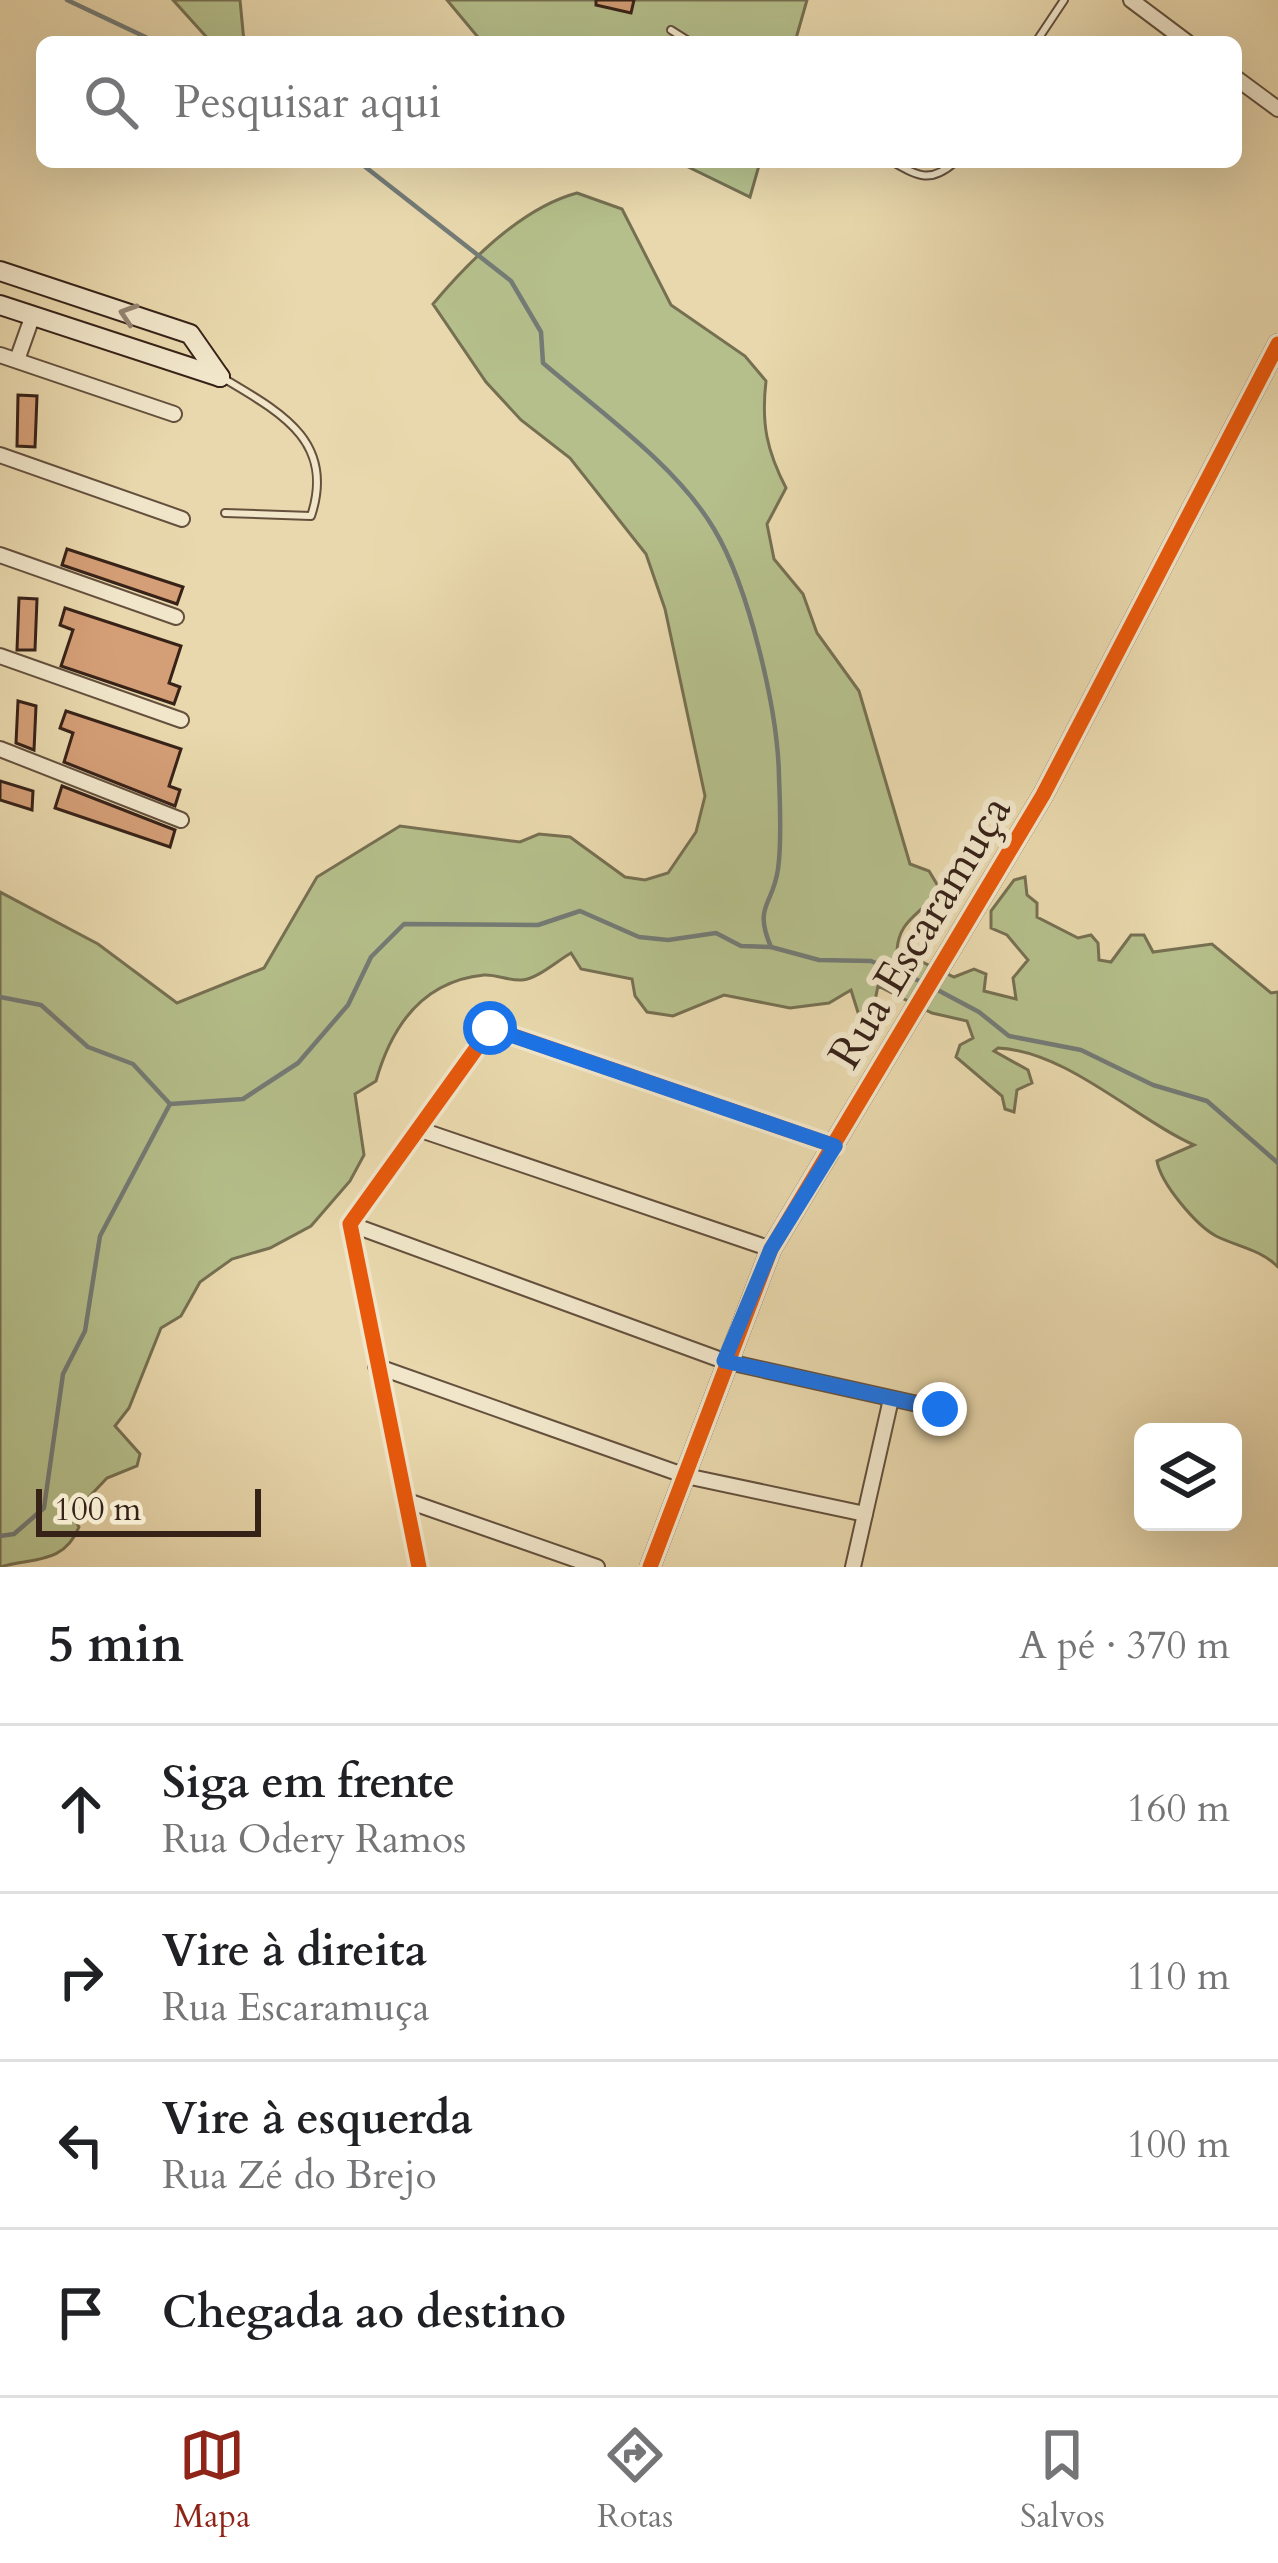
<!DOCTYPE html>
<html lang="pt">
<head>
<meta charset="utf-8">
<style>
  :root { --surface:#fff; --page:#f6f6f6; --text:#202124; --muted:#757577; --line:#e0e0e0; --accent:#8f2418 }
  body { margin:0; font-family:Cardo,serif; background:var(--page); color:var(--text) }
  .controls { position:absolute; right:36px; bottom:36px; display:grid; overflow:hidden; border-radius:18px; box-shadow:0 12px 48px #0002 }
  .controls button { width:108px; height:108px; display:grid; place-items:center; padding:0; border:0; border-bottom:3px solid var(--line); background:var(--surface); color:var(--text); font:60px sans-serif }
  .scale { position:absolute; left:36px; bottom:30px; width:225px; box-sizing:border-box; padding-left:12px; border:6px solid #372218; border-top:0; font-size:33px; line-height:42px; white-space:nowrap; color:#372218; -webkit-text-stroke:9px #f1e6ca; paint-order:stroke }
  .stop { position:absolute; width:36px; height:36px; margin:-27px; border:9px solid #1a73e8; border-radius:50%; background:#fff }
  .stop.end { background:#1a73e8; border-color:#fff; box-shadow:0 3px 12px #0008 }
  .list { margin:0; padding:0; list-style:none }
  h2 { display:flex; justify-content:space-between; align-items:center; height:156px; margin:0; padding:0 48px; font-size:51px }
  h2 small { font-size:39px; font-weight:400; color:var(--muted) }
  .list li { display:grid; grid-template-columns:78px 1fr auto; gap:36px; align-items:center; box-sizing:border-box; height:168px; padding:0 48px; border-top:3px solid var(--line) }
  .list b { display:block; font-size:45px; white-space:nowrap }
  .list p { margin:0; font-size:39px; white-space:nowrap; color:var(--muted) }
  .list em { font-size:39px; font-style:normal; color:var(--muted) }
  .icon { flex:none; width:66px; height:66px; fill:none; stroke:currentColor; stroke-width:2; stroke-linecap:round; stroke-linejoin:round }
  .map { position:relative; flex:none; width:1278px; height:1567px; overflow:hidden }
  .search { position:absolute; background:var(--surface); box-shadow:0 12px 48px #0002; left:36px; right:36px; top:36px; height:132px; display:flex; align-items:center; gap:30px; box-sizing:border-box; padding:0 42px; border-radius:18px; color:var(--muted); font-size:45px }
  .sheet { height:828px; background:var(--surface) }
  nav { display:flex; justify-content:space-around; align-items:center; box-sizing:border-box; height:168px; border-top:3px solid var(--line); background:var(--surface); font-size:33px; color:var(--muted) }
  nav a { display:grid; justify-items:center; gap:6px }
  nav .on { color:var(--accent) }
  .map>svg:first-child { display:block }
  .green { fill:#b5bf8b; stroke:#767052; stroke-width:3 }
  .lines { fill:none; stroke-linecap:round; stroke-linejoin:round }
  .stream { stroke:#747b76; stroke-width:4.5 }
  .building { fill:#d49e76; stroke:#372218; stroke-width:3 }
  .lane-casing { stroke:#64503d; stroke-width:10 }
  .street-casing { stroke:#64503d; stroke-width:18 }
  .secondary-casing { stroke:#372218; stroke-width:22 }
  .lane { stroke:#f1e6ca; stroke-width:6 }
  .street { stroke:#f1e6ca; stroke-width:14 }
  .secondary { stroke:#f1e6ca; stroke-width:18 }
  .cycleway-casing { stroke:#f1e6ca; stroke-width:22 }
  .cycleway { stroke:#e8590c; stroke-width:15 }
  .oneway { stroke:#948471 }
  .route { stroke:#1a73e8; stroke-width:15 }
  .labels { text-anchor:middle; dominant-baseline:central; stroke-width:12; stroke-linejoin:round; paint-order:stroke }
  .street-label { font-size:45px; fill:#372218; stroke:#f1e6ca }
</style>
</head>
<body>
<div class="map">
<svg width="1278" height="1567" viewBox="0 0 1278 1567">
  <rect width="100%" height="100%" fill="#e9d8ad"/>
  <filter id="stains"><feTurbulence type="fractalNoise" baseFrequency=".00167" numOctaves="4"/><feColorMatrix values="0 0 0 0 .2 0 0 0 0 .09 0 0 0 0 .02 0 0 0 .5 -.17"/></filter>
  <radialGradient id="worn" r=".72"><stop offset=".6" stop-color="#630" stop-opacity="0"/><stop offset="1" stop-color="#630" stop-opacity=".3"/></radialGradient>
  <g class="green">
    <path d="M173,0H240L244,42H211Z"/>
    <path d="M447,0H807L795,42H482Z"/>
    <path d="M678,162H760L750,197Z"/>
    <path d="M577,193L622,209L671,305L745,356L766,381C761,424 767,451 786,488L767,524L774,559L803,594L817,633L859,691L910,864L929,871L938,886C927,914 899,916 897,950L954,977L974,969L986,974L984,991L1016,999L1013,978L1028,960L1007,935L991,928V911L1014,880L1025,877L1027,895L1037,903V917L1078,938L1091,935L1098,943L1099,960L1111,962L1131,935H1144L1153,952L1212,944L1271,993L1278,992V1267C1260,1249 1238,1247 1216,1236C1196,1225 1161,1184 1157,1161L1194,1145C1138,1121 1067,1051 998,1048L994,1051L1028,1070L1032,1083L1017,1090L1014,1112L1005,1109L1002,1096L956,1057L960,1045L973,1038L967,1021L932,1013L878,986L871,1020L861,1022L851,990L829,1003L790,1008L724,995L673,1016L647,1012L635,996L632,979L581,969L571,953C557,961 537,979 522,980C509,981 496,974 484,975C422,981 391,1028 376,1081L355,1094L364,1155L350,1181L311,1226L270,1248L232,1259L200,1282L181,1316L161,1328L129,1408L115,1426L140,1454L137,1466L107,1478L72,1515L79,1527C63,1566 31,1557 0,1567V892L98,944L177,1003L264,968L317,877L400,826L520,842L539,834L570,837L625,877L645,880L668,873L696,832L705,796L665,609L646,554L570,458L521,420L486,382L433,304C470,260 521,208 577,193Z"/>
  </g>
  <g class="lines">
    <g class="stream">
      <path d="M67,0L156,42"/>
      <path d="M359,162L511,281L541,332L543,363C599,411 677,466 714,529C749,587 778,711 779,777C780,806 782,841 778,869C773,906 753,905 771,947"/>
      <path d="M932,987L979,1012L1009,1036L1081,1050L1153,1085L1207,1101L1278,1163"/>
      <path d="M0,997L41,1005L88,1047L133,1064L170,1104"/>
      <path d="M170,1104L243,1099L298,1063L348,1005L371,957L404,924L538,925L580,911L639,937L668,940L716,933L741,946L771,947L819,960L871,961L922,982"/>
      <path d="M0,1536L14,1534L44,1508L63,1374L85,1331L100,1236L170,1104"/>
    </g>
  </g>
  <g class="building">
    <path d="M596,0H634L631,13L596,5Z"/>
    <path d="M18,395L37,396L35,447L17,446Z"/>
    <path d="M67,549L183,587L177,604L62,565Z"/>
    <path d="M19,598L37,599L35,650H17Z"/>
    <path d="M65,608L181,646L169,683L180,687L174,704L61,666L73,630L60,625Z"/>
    <path d="M18,701L36,706L34,750L16,743Z"/>
    <path d="M66,711L181,749L169,786L180,790L175,806L64,762L73,733L60,728Z"/>
    <path d="M0,781L33,791L32,810L0,800Z"/>
    <path d="M62,786L175,830L170,847L55,808Z"/>
  </g>
  <g class="lines">
    <g class="lane-casing">
      <g id="lane">
        <path d="M671,30L690,42"/>
        <path d="M1036,42L1064,0"/>
        <path d="M893,162C919,177 931,183 955,162"/>
        <path d="M223,378C280,412 336,441 311,516L225,513"/>
      </g>
    </g>
    <g class="street-casing">
      <g id="street">
        <path d="M1131,0L1187,42"/>
        <path d="M1236,78L1278,109"/>
        <path d="M0,355L174,414"/>
        <path d="M17,360L33,315"/>
        <path d="M0,455L182,519"/>
        <path d="M0,555L176,617"/>
        <path d="M0,656L181,720"/>
        <path d="M0,749L181,820"/>
        <path d="M418,1129L771,1249"/>
        <path d="M350,1224L724,1361L940,1409"/>
        <path d="M376,1366L686,1476L865,1514"/>
        <path d="M405,1500L597,1567"/>
        <path d="M419,1567L350,1224L491,1028L835,1146"/>
        <path d="M853,1567L891,1399"/>
      </g>
    </g>
    <g class="secondary-casing">
      <g id="secondary">
        <path d="M0,271L190,334L220,377"/>
        <path d="M0,305L220,377"/>
        <path d="M650,1567L771,1249L1043,795L1278,344"/>
      </g>
    </g>
    <use href="#lane" class="lane"/>
    <use href="#street" class="street"/>
    <use href="#secondary" class="secondary"/>
    <g class="cycleway-casing">
      <g id="cycleway">
        <path d="M419,1567L350,1224L491,1028L835,1146"/>
        <path d="M650,1567L771,1249L1043,795L1278,344"/>
      </g>
    </g>
    <use href="#cycleway" class="cycleway"/>
  </g>
  <defs><path id="oneway-chevron" d="M-2-3.5L2.5 0L-2 3.5" fill="none" stroke-width="1.6" stroke-linecap="round" stroke-linejoin="round" transform="scale(3)"/></defs>
  <use class="oneway" href="#oneway-chevron" transform="translate(128 314) rotate(-162)"/>
  <g class="lines">
    <path class="route" d="M490,1028L835,1146L771,1249L724,1361L940,1409"/>
  </g>
  <g class="labels">
    <g class="street-label">
      <text transform="translate(920 932) rotate(-59)">Rua Escaramuça</text>
    </g>
  </g>
  <rect width="100%" height="100%" filter="url(#stains)"/>
  <rect width="100%" height="100%" fill="url(#worn)"/>
</svg>
<div class="controls">
<button><svg class="icon" aria-label="layers" viewBox="0 0 24 24"><path d="M12 4l9 5-9 5-9-5zM3 14l9 5 9-5"/></svg></button>
</div>
<div class="scale">100 m</div>
<div class="stop" style="left:490px;top:1028px"></div>
<div class="stop end" style="left:940px;top:1409px"></div>
<div class="search"><svg class="icon" aria-label="search" viewBox="0 0 24 24"><circle cx="10" cy="10" r="6"/><path d="M15 15l6 6"/></svg>Pesquisar aqui</div>
</div>
<section class="sheet">
<h2>5 min<small>A pé · 370 m</small></h2>
<ul class="list">
<li><svg class="icon" aria-label="ahead" viewBox="0 0 24 24"><path d="M12 20V5M6 11l6-6 6 6"/></svg><div><b>Siga em frente</b><p>Rua Odery Ramos</p></div><em>160 m</em></li>
<li><svg class="icon" aria-label="right" viewBox="0 0 24 24"><path d="M7 20v-9h11M14 6l5 5-5 5"/></svg><div><b>Vire à direita</b><p>Rua Escaramuça</p></div><em>110 m</em></li>
<li><svg class="icon" aria-label="left" viewBox="0 0 24 24"><path d="M17 20v-9H6M10 6l-5 5 5 5"/></svg><div><b>Vire à esquerda</b><p>Rua Zé do Brejo</p></div><em>100 m</em></li>
<li><svg class="icon" aria-label="arrive" viewBox="0 0 24 24"><path d="M6 21V4h12l-3 4 3 4H6"/></svg><div><b>Chegada ao destino</b></div></li>
</ul>
</section>
<nav>
<a class="on"><svg class="icon" aria-label="map" viewBox="0 0 24 24"><path d="M3 6l6-2 6 2 6-2v14l-6 2-6-2-6 2zM9 4v14M15 6v14"/></svg>Mapa</a>
<a><svg class="icon" aria-label="directions" viewBox="0 0 24 24"><path d="M12 3l9 9-9 9-9-9zM9 14v-3h6M13 9l2 2-2 2"/></svg>Rotas</a>
<a><svg class="icon" aria-label="saved" viewBox="0 0 24 24"><path d="M7 4h10v16l-5-4-5 4z"/></svg>Salvos</a>
</nav>
</body>
</html>
